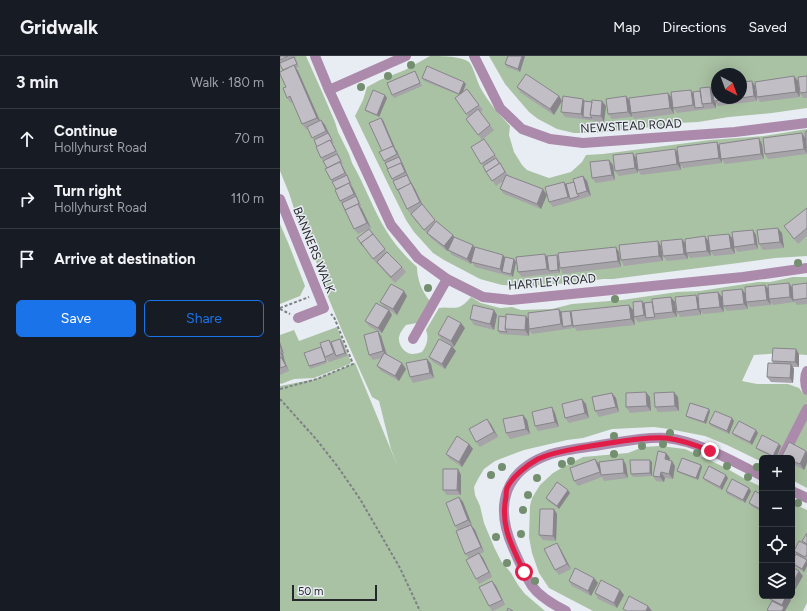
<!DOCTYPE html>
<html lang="en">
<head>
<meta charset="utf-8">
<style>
  :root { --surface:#171b24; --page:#20242c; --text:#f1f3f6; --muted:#9ea1a6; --line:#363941; --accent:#1a73e8 }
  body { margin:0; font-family:Figtree,sans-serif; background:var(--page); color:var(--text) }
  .controls { position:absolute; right:12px; bottom:12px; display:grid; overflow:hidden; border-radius:6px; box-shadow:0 4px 16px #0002 }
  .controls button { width:36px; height:36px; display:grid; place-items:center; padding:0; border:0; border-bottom:1px solid var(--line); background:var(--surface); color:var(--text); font:20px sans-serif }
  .compass { position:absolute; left:431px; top:12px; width:36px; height:36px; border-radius:50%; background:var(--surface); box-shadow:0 4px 16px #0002; rotate:139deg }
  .scale { position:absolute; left:12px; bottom:10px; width:85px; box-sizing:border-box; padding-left:4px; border:2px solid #26272a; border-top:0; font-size:11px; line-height:14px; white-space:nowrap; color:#26272a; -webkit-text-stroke:3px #e8ecf3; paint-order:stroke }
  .stop { position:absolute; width:12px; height:12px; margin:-9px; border:3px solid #e11d48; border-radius:50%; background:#fff }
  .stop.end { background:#e11d48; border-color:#fff; box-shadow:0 1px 4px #0008 }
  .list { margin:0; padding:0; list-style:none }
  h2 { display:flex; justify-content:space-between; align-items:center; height:52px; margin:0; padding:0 16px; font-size:17px }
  h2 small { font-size:13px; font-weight:400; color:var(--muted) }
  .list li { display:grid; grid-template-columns:26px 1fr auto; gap:12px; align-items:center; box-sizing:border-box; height:60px; padding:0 16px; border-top:1px solid var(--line) }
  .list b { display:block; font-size:15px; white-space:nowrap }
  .list p { margin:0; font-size:13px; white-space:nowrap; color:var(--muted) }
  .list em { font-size:13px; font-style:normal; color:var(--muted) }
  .actions { display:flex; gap:8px; padding:12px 16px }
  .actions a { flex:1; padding:9px 0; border:1px solid var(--accent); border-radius:6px; text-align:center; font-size:14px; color:var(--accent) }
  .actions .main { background:var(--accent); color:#fff }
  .icon { flex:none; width:22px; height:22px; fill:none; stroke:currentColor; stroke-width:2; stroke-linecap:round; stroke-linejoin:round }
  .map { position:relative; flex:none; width:527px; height:555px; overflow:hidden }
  header { display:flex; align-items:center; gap:24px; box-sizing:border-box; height:56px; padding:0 20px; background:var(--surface); border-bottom:1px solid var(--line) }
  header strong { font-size:19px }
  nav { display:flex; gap:22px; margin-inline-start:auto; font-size:14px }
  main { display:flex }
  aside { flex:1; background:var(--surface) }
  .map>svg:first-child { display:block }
  .green { fill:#aac2a4; fill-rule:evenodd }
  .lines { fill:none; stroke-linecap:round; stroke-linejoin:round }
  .path { stroke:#7d8085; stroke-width:2; stroke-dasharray:3 2; stroke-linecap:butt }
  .minor { stroke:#ab8aab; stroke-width:10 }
  .tree { fill:#748f6f }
  .wall { fill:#a6a3a9 }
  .shaded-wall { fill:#87858a }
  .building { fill:#c1bec5; stroke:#87858a }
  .route { stroke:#e11d48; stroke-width:5 }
  .labels { text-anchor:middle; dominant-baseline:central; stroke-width:3; stroke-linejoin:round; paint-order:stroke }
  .street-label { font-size:12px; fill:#26272a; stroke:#e8ecf3 }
</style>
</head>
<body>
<header>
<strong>Gridwalk</strong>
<nav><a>Map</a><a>Directions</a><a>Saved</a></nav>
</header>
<main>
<aside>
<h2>3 min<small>Walk · 180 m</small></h2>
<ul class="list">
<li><svg class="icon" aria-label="ahead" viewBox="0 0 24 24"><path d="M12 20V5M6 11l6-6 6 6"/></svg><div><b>Continue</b><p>Hollyhurst Road</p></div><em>70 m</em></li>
<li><svg class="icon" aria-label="right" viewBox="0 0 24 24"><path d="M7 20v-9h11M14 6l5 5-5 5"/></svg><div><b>Turn right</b><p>Hollyhurst Road</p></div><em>110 m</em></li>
<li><svg class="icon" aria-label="arrive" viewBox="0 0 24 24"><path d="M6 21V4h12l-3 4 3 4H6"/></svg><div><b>Arrive at destination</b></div></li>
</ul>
<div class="actions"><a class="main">Save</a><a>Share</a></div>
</aside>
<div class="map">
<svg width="527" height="555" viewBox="0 0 527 555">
  <rect width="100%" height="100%" fill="#e8ecf3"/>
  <g class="green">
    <path d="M0,0H26L43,38L55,66L58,76L69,98L72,107C85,129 93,154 107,176C115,189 126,201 137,211C137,223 142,236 150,245L137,267L126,269C123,273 120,276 119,281C118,289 124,297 132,298C135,298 139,297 142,296C147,289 149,282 146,274L159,252C166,250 175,254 181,250C185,248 188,244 191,241L201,247L220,252L232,251L241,254L272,253L292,248L342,244L397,236L420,235L478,226H490L513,221H527V299L500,297L474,299L462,325L477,328H508L519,332L523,337L527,339V347L499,402H482V406L447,389L425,380L389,373L374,371L332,373L303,382L287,384L244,394L215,405L204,413L198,423L194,431L195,439L200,450L204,467L214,491L221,505L231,517L238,529L245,538L265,555H0V330L36,323L75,307L118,411L111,393L99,345L92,341L63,277L48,241L42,219L24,178L19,168L9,137L0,115Z"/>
    <path d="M150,0C160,0 181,0 189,6C193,10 197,25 200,31C208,46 219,58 230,70L229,79L234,96L242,109L247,114L255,117L269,122L291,116L302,106L306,99L323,98L430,84L484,80L527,73V200L495,202L458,207L435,210L364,219L333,223H323L294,227L260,229L250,231L222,229L200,223L164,204L153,197L134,176L126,164L109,130L75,60L83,44L87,31L100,24L125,14Z"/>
    <path d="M209,0H527V52L492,57L449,61L418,66L398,67L375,71L356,72L316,77H294L277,73L258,63L249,56L225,28ZM437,18H461V42H437Z"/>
    <path d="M0,168L9,189L25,230L20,240L0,248Z"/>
    <path d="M57,271L71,306L70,308L34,322L14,323L1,328L0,327V279L14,274L19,285Z"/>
    <path d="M527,360V432L512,424V402H506Z"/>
    <path d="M380,390L405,393L444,411L467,424L482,431V540H512V447L527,454V547L523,555H313L269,532L259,517L252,497L249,481L250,450L252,442L260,429L273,417L285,410L303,401L348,397L363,391Z"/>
  </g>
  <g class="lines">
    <g class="path">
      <path d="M0,252L29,241"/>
      <path d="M0,253L10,258"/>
      <path d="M0,333L37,323L73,308L54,261L51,258"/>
      <path d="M0,343L36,383L58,411L80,443L120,512L140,555"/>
    </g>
    <g class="minor">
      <path d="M35,0L49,34L111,169L138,202L167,223L203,241L231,244L463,221L527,212"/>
      <path d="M194,0L220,52L242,73L270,83L303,87L455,76L527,67"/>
      <path d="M49,34L126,0"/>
      <path d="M0,143L44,252L18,262"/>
      <path d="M133,283L167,223"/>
      <path d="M527,315C524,321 525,329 527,334"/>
      <path d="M502,402L527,353"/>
      <path d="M512,435L527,442"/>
      <path d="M286,555C274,549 260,541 252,530C244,518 239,505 233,492C214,449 224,414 271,398C284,394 301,392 315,390C330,387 345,385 360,383C369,382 378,381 387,382C421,386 452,405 482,420"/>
    </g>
  </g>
  <g class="tree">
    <circle cx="131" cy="9" r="4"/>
    <circle cx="108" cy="20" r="4"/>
    <circle cx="81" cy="31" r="4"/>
    <circle cx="518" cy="207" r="4"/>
    <circle cx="148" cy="232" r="4"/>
    <circle cx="335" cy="243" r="4"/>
    <circle cx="390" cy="377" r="4"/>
    <circle cx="334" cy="380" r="4"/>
    <circle cx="383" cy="388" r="4"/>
    <circle cx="362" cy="390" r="4"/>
    <circle cx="417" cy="397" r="4"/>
    <circle cx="334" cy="398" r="4"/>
    <circle cx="291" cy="405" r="4"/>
    <circle cx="282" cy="408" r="4"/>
    <circle cx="447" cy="410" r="4"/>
    <circle cx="222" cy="411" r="4"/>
    <circle cx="477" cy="411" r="4"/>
    <circle cx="211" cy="419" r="4"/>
    <circle cx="468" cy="421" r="4"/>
    <circle cx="257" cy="422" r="4"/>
    <circle cx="248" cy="439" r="4"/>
    <circle cx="518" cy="447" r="4"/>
    <circle cx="243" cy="454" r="4"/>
    <circle cx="241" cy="478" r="4"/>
    <circle cx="216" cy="481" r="4"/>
    <circle cx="227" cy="507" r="4"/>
    <circle cx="255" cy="525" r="4"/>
  </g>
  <g class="wall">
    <path d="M0,0H15L19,11L16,12L18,15L40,65L41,64L45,69L54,87L52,88L63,108H61L72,129L71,130L81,150L80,151L91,172L78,178L74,173L60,145L56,133L51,124L47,112L41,102L37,91L34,84L28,73H26L22,68L13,46L11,47L7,42L3,14L0,9Z"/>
    <path d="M228,0H245L240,16L227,11L225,8Z"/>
    <path d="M137,18L142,30L114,42L112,39Z"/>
    <path d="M514,20L518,25L520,41L480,46L477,41V45L438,50L436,47V52L397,57L393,52L413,36L420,35L430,31L433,35L472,25L475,30Z"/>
    <path d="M527,20V42H523L520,37Z"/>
    <path d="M142,22L186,28L183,37L187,33L203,54L200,56L214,74L202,84L186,63L188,61L175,42L179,39L144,25Z"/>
    <path d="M237,31L279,40L282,45L274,59L241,37Z"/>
    <path d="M388,37L392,42L394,58L354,63L351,58L352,61L332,63L328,58L346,40L349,44Z"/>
    <path d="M105,39L107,42L99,61L87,56L85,54Z"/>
    <path d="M303,43L304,45L312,46L322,45L326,50L324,66L285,61L281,56Z"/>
    <path d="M103,64L115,92L117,95L132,129L135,133L143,149L156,166L173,179L174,181L195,192L225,201L234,203L236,206L233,221L195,211L192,206L191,208L172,199L168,194L167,195L151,182L134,163L127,153L112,123L105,107L104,105L102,95Z"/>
    <path d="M527,75V98L488,103L485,98L522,77L525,82Z"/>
    <path d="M437,86L440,91L482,88L484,103L445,108L442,103V107L403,112L400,108L401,114L361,119L358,114V117L339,120L335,115L356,102L398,97Z"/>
    <path d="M208,88L228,119L267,139L261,153L224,138L220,133L223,125L216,130L191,91Z"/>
    <path d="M333,109L335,124L316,127L312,122Z"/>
    <path d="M303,120L307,125L311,140L273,151L269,146L284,126L286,128L294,126Z"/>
    <path d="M527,152V180L518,188L504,170Z"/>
    <path d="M89,173L107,196L122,211L126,216L115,227L101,212L98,208H97L77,182Z"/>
    <path d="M473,174L476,179L478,193L458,196L454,191L455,198L434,200L430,195L453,183Z"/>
    <path d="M502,177L504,192L483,194L479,188Z"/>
    <path d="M425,180L431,200L410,202L407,198L408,203L387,205L383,200L405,187Z"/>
    <path d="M381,190L383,205L344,210L341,204Z"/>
    <path d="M336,191L341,211L283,218L280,212Z"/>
    <path d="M277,199L278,202L280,217L242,221L238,216L267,200Z"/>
    <path d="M509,227L512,231L527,227V248L517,249L514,245V246L493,249L490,245L491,249L470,251L467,247L468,253L447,255L443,250L462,233L465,237L485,229L488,233Z"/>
    <path d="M438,236L442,241L444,256L423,258L421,255V259L400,261L397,256L416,239L418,242Z"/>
    <path d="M127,240L117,259L109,254L112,259L102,277L98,275L101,280L107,298L126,313L119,325L101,315L97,310L101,302L93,304L89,299L97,275L89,270L85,265L104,251L100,246Z"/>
    <path d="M362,245L364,247L395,246L397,261L358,266L354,261Z"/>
    <path d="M214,254L217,259L214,274L194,269L190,263Z"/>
    <path d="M353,254L355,269L297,275L294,271V272L252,278L249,273V280L220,278L218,275L226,261L248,262L281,256L292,257Z"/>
    <path d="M185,272L174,291L161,283L158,278Z"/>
    <path d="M49,284L51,286H62L67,300L49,306L45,301L47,307L30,313L29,310Z"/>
    <path d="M0,286L4,298H3L5,306L9,315L0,319Z"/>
    <path d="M176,295L165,313L153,306L149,301Z"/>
    <path d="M519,298V311H513L514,313L513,327L491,326L487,321L493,307L492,305Z"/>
    <path d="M147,303L151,308L154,322L133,327L130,321Z"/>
    <path d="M332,337L336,342L339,356L319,361L315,355Z"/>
    <path d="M370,341L371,355L350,357L346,351Z"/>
    <path d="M398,341L399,355L378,356L375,351Z"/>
    <path d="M306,348L309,362L289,367L285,362Z"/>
    <path d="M430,355L426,368L408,362L406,360Z"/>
    <path d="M275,357L279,371L258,375L255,370Z"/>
    <path d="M243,359L247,364L250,378L230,383L226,377Z"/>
    <path d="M207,363L218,381L200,391L196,386Z"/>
    <path d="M454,365L449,378L431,370L429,367Z"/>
    <path d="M452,377H478L472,389L454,380Z"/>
    <path d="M189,388L193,393L182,411L170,403L166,398Z"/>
    <path d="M501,390L496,402H494L478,394L476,392Z"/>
    <path d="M527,396V407L524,414L512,408V402H504L502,400Z"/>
    <path d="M386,397L390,402L389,404L395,410L393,423L385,422L384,426L376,425L373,420Z"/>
    <path d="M343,403L346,409L348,422L324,425L322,421L298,430L294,425L319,408L320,411Z"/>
    <path d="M372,406V420L353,421L351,418Z"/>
    <path d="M422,411L418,424L399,417L397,415Z"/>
    <path d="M178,413L181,419V439H167L163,434Z"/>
    <path d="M423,422H448L442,434L425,425Z"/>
    <path d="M446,435H471L465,447L447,438Z"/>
    <path d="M290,437L279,453L268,445L266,442Z"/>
    <path d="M482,439V456L471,450L469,447Z"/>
    <path d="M179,441L183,446L192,470L195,474L204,496L200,498L203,502L212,521L199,528L196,523L189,502L185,498L178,474L175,470Z"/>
    <path d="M274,453L277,458L276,485L263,484L259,479Z"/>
    <path d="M527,489V510L524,516L513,509H512V505L516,498L514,495Z"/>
    <path d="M280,492L291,513L279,519L275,514Z"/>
    <path d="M314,522L318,527L311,540L292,530L289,525Z"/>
    <path d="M212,525L216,530L225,549L213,555H212L209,550Z"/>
    <path d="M340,534L344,539L337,552L318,543L315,537Z"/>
    <path d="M491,540H508L511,544L505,555H488L487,554L492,545L490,543Z"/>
  </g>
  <g class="shaded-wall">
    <path d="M242,0H245L240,16L238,13Z"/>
    <path d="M14,9L18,15L41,67L37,62Z"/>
    <path d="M514,20L518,25L520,41L516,36Z"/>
    <path d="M472,25L475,30L477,45L474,40Z"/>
    <path d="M184,26L186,28L181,40L179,38Z"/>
    <path d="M430,31L434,36V45L436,47V52L432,47Z"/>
    <path d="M411,34L414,39L415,52L413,49Z"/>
    <path d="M388,37L392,42L394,58L390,52Z"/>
    <path d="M105,39L107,42L99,61L97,59Z"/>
    <path d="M279,40L282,45L274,59L270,53Z"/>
    <path d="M346,40L350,45L352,61L348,56Z"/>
    <path d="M303,43L306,48L303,61L301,58Z"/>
    <path d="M322,45L326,50L324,66L321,60Z"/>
    <path d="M101,62L103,64L115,92L113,90Z"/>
    <path d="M41,64L45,69L50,80L46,75Z"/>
    <path d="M522,77L525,82L527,97L524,93Z"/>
    <path d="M479,82L482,88L484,103L481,98Z"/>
    <path d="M50,84L54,90L63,108L56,95Z"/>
    <path d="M437,86L440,92L442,107L439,102Z"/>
    <path d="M113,90L117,95L129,122L125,116L119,101Z"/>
    <path d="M395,93L399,98L401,114L397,108Z"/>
    <path d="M353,97L356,102L358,117L355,112Z"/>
    <path d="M329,104L333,109L335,124L332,119Z"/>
    <path d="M60,106L63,111L72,129L65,117Z"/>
    <path d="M127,119L135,133L144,152L140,146Z"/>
    <path d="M303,120L307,125L311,140L307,135Z"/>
    <path d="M284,126L288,131L290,143L288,141Z"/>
    <path d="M69,127L73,132L81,150L74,138Z"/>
    <path d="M263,133L267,139L261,153L257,148Z"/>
    <path d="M78,148L82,153L91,172L87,167Z"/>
    <path d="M498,172L502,177L504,192L500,186Z"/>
    <path d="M473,174L476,179L478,193L475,188Z"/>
    <path d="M449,178L453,183L455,198L451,192Z"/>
    <path d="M173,179L176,184L167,195L164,190Z"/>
    <path d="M425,180L429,186L431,200L427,195Z"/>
    <path d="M402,183L406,188L408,203L404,198Z"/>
    <path d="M378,185L381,190L383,205L379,200Z"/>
    <path d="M193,189L197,194L191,208L187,203Z"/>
    <path d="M336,191L339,196L341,211L338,205Z"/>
    <path d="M265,198L269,203V215L267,213Z"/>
    <path d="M223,199L227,204L222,216L220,213Z"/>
    <path d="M277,199L278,202L280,217L278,214Z"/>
    <path d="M234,203L236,206L233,221L231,218Z"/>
    <path d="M509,227L512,232L514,246L510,241Z"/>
    <path d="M485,229L489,234V243L490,245L491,249L487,244Z"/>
    <path d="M462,233L466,239V246L467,247L468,253L464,248Z"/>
    <path d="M124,235L127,240L117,259L113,253Z"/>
    <path d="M438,236L442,241L444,256L440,251Z"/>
    <path d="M416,239L419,244V253L421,255V259L418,253Z"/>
    <path d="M391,241L395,246L397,261L393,256Z"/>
    <path d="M362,245L366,250V262L364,259Z"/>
    <path d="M349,249L353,254L355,269L351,263Z"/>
    <path d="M279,253L283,258V271L281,268Z"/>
    <path d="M109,254L112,259L102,277L98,272Z"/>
    <path d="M214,254L217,259L214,274L210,268Z"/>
    <path d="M290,255L292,257L294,272L292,269Z"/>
    <path d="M246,260L250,265L249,280L245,274Z"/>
    <path d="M181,267L185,272L174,291L171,285Z"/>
    <path d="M98,275L101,280L107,300L103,295Z"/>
    <path d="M60,283L62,286L67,300L65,297Z"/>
    <path d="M0,286L4,298L2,295L0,289Z"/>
    <path d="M172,290L176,295L165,313L162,308Z"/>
    <path d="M516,293L519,298V311L515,306Z"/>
    <path d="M1,296L3,298L5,306L9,315L6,310L1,301Z"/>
    <path d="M147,303L151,308L154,322L150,317Z"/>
    <path d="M122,307L126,313L119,325L115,320Z"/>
    <path d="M511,308L514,313L513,327L510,322Z"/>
    <path d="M366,336L370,341L371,355L367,350Z"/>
    <path d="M394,336L398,341L399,355L395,350Z"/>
    <path d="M332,337L336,342L339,356L336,351Z"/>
    <path d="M302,343L306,348L309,362L305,357Z"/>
    <path d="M272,351L275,357L279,371L275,366Z"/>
    <path d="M429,353L430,355L426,368L424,366Z"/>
    <path d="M243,359L247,364L250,378L246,373Z"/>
    <path d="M452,362L454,365L449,378L447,375Z"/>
    <path d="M207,363L211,368L218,381L214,376Z"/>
    <path d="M476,374L478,377L472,389L470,386Z"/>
    <path d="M189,388L193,393L182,411L179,406Z"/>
    <path d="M499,388L501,390L496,402H495L493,400Z"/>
    <path d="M526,395L527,396V407L524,414L520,408Z"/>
    <path d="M386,397L390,402L388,409L385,403Z"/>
    <path d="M315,403L319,408L323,419L320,416Z"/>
    <path d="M343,403L346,409L348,422L344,417Z"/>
    <path d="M370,404L372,406V420L370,417Z"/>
    <path d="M392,405L395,410L393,423L389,418Z"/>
    <path d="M421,409L422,411L418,424L416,422Z"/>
    <path d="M178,413L181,419V439L177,434Z"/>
    <path d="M381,416L385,422L384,426L380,421Z"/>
    <path d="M446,419L448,422L442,434L440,431Z"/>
    <path d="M469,432L471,435L465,447L463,444Z"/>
    <path d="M288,434L290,437L279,453L277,450Z"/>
    <path d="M179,441L183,446L192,469L188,464Z"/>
    <path d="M274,453L277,458L276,485L273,480Z"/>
    <path d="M191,469L195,474L204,496L201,491Z"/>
    <path d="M277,487L280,492L291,513L287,508Z"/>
    <path d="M199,497L203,502L212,521L209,516Z"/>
    <path d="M527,504V510L524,516L522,513Z"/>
    <path d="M519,515L523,520L512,539V534L516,528L514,525Z"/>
    <path d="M314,522L318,527L311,540L308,535Z"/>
    <path d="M212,525L216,530L225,549L222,544Z"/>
    <path d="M340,534L344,539L337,552L334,547Z"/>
    <path d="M506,540H508L511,544L505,555H502L504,551L502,549Z"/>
    <path d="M368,550L372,555H366Z"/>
  </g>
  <g class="building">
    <path d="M0,0H8L0,4Z"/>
    <path d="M228,0H242L238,13L225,8Z"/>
    <path d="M14,1L17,8L3,14L0,9V7Z"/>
    <path d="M14,9L37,62L22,68L10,40L7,42L3,32L6,31L0,18V16Z"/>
    <path d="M147,10L184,26L179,38L142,22Z"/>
    <path d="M135,15L140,27L112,39L107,27Z"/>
    <path d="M246,18L279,40L270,53L237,31Z"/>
    <path d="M514,20L516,36L477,41L475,26Z"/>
    <path d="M527,20V36L520,37L518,21Z"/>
    <path d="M472,25L474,40L461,42V26Z"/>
    <path d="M437,29V42H459L434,45L432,30Z"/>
    <path d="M430,31L432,47L422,48L420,32Z"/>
    <path d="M187,33L199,49L186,58L175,42Z"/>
    <path d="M93,34L105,39L97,59L85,54Z"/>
    <path d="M411,34L413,49L393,52L391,36Z"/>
    <path d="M420,35L422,48L424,51L415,52L413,36Z"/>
    <path d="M388,37L390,52L351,57L349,42Z"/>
    <path d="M283,40L303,43L301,58L281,56Z"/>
    <path d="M346,40L348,56L328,58L326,43Z"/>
    <path d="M312,44L322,45L321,60L310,59Z"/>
    <path d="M304,45L312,46L310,59L312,62L303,61Z"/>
    <path d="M198,53L210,69L198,79L186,63Z"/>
    <path d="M101,62L113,90L102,95L89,67Z"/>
    <path d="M41,64L46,75L32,82L27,71Z"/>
    <path d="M527,75V91H526L525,76Z"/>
    <path d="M48,77L52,84L50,85V84L37,91L34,84Z"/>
    <path d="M522,77L524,93L485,98L483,82Z"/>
    <path d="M479,82L481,98L441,103L439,88Z"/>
    <path d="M204,83L215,99L201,108L191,91Z"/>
    <path d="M50,84L56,95L41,102L36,91Z"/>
    <path d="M437,86L439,102L399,107L397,91Z"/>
    <path d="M113,90L117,98L104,105L99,96Z"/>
    <path d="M395,93L397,108L358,114L356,98Z"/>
    <path d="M353,97L355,112L335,115L333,99Z"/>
    <path d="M57,98L61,105L47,112L43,105Z"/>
    <path d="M119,101L123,110L121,107L108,113L105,107Z"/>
    <path d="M216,102L221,110L220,107L206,116L203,110Z"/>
    <path d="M329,104L332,119L312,122L310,106Z"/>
    <path d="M60,106L65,117L51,124L45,113Z"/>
    <path d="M121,107L125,116L112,123L107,113Z"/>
    <path d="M220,107L225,116L212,125L206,116Z"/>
    <path d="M67,119L70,127L56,133L52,126Z"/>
    <path d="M127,119L131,128L117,134L113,125Z"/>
    <path d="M226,119L263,133L257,148L220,133Z"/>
    <path d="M303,120L307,135L297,138L293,123Z"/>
    <path d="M284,126L288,141L269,146L265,131Z"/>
    <path d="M294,126L297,138L299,140L290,143L286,128Z"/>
    <path d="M69,127L74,138L60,145L55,134Z"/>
    <path d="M131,127L140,146L127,153L118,134Z"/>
    <path d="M76,140L79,147L78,148L65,154L62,147Z"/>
    <path d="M78,148L87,167L74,173L65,154Z"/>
    <path d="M142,148L155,164L144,174L131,158Z"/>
    <path d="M527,152V172L514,183L504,170Z"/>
    <path d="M156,165L173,179L164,190L147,177Z"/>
    <path d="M498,172L500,186L479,188L477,174Z"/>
    <path d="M89,173L93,178L81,187L83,190L77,182Z"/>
    <path d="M473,174L475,188L454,191L452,176Z"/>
    <path d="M93,178L105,193L93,203L81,187Z"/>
    <path d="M449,178L451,192L430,195L428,180Z"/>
    <path d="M425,180L427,195L406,197L405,183Z"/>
    <path d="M174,181L193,189L187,203L168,194Z"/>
    <path d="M402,183L404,198L383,200L381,185Z"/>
    <path d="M378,185L379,200L341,204L339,189Z"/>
    <path d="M195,191L223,199L220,213L191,206Z"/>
    <path d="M336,191L338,205L280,212L278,197Z"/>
    <path d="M107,196L122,211L111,221L97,206Z"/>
    <path d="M265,198L267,213L238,216L236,201Z"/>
    <path d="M277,199L278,214L269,215L267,200Z"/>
    <path d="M225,201L234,203L231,218L222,216Z"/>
    <path d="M509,227L510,241L489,243L488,229Z"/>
    <path d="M527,227V242L513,244L512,229Z"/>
    <path d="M111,228L124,235L113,253L100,246Z"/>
    <path d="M485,229L487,244L466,246L465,231Z"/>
    <path d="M462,233L464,248L443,250L442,235Z"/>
    <path d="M438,236L440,251L419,253L418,238Z"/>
    <path d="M416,239L418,253L397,256L395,241Z"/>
    <path d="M391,241L393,256L374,258L372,243Z"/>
    <path d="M362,245L364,259L354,261L353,246Z"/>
    <path d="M372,246L374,258L375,261L366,262L364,247Z"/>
    <path d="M96,247L109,254L98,272L85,265Z"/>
    <path d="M193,249L214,254L210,268L190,263Z"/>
    <path d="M349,249L351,263L293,270L291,255Z"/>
    <path d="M279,253L281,268L249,273L248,257Z"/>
    <path d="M290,255L292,269L283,271L281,256Z"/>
    <path d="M226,258L246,260L245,274L225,273Z"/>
    <path d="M168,260L181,267L171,285L158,278Z"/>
    <path d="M219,260L226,261L225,273L227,276L218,275Z"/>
    <path d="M98,275L103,295L89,299L84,279Z"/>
    <path d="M60,283L65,297L56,300L51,286Z"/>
    <path d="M159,283L172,290L162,308L149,301Z"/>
    <path d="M49,284L54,297L45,301L40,287Z"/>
    <path d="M0,289L2,295L1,296L3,304L1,301L0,302Z"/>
    <path d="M41,291L46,305L29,310L24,297Z"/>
    <path d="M493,292L516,293L515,306L492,305Z"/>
    <path d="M104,297L122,307L115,320L97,310Z"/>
    <path d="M1,301L6,310L0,312V302Z"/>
    <path d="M147,303L150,317L130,321L126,307Z"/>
    <path d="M488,307L511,308L510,322L487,321Z"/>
    <path d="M366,336L367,350L346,351V337Z"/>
    <path d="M394,336L395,350L375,351L374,337Z"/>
    <path d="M332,337L336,351L315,355L312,341Z"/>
    <path d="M302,343L305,357L285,362L282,348Z"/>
    <path d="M410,347L429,353L424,366L406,360Z"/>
    <path d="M272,351L275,366L255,370L252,356Z"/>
    <path d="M435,355L452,362L447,375L429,367Z"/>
    <path d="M243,359L246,373L226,377L223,363Z"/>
    <path d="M207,363L214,376L196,386L189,373Z"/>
    <path d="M459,365L476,374L470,386L452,377Z"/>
    <path d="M482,379L499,388L493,400L476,392Z"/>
    <path d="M177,380L189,388L179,406L166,398Z"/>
    <path d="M509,386L526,395L520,408L512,405V402H506L502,400Z"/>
    <path d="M378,395L386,397L385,403L392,405L389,418L381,416L380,421L373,420Z"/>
    <path d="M402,402L421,409L416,422L397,415Z"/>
    <path d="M315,403L320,416L294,425L290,412Z"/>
    <path d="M343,403L344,417L321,419L319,406Z"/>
    <path d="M350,404H370V417L351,418Z"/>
    <path d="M429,410L446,419L440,431L423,422Z"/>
    <path d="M163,413H178L177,434H163Z"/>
    <path d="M452,423L469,432L463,444L446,435Z"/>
    <path d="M277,426L288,434L277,450L266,442Z"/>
    <path d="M475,435L482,439V454L469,447Z"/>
    <path d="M179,441L188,464L175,470L166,447Z"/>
    <path d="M260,453H274L273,480L259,479Z"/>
    <path d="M191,469L201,491L185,498L176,475Z"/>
    <path d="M527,477V488L522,485Z"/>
    <path d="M519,485L527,489V498L525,501L514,495Z"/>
    <path d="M277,487L287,508L275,514L264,493Z"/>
    <path d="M199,497L209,516L196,523L186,504Z"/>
    <path d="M516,498L527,504L522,513L512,507V505Z"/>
    <path d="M512,511L519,515L514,525L512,524Z"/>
    <path d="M295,512L314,522L308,535L289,525Z"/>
    <path d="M321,524L340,534L334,547L315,537Z"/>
    <path d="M212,525L222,544L209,550L199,531Z"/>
    <path d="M512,526L516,528L512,534Z"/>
    <path d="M349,540L368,550L366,555H347L343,553Z"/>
    <path d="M491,540H506L502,549L490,543Z"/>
    <path d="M492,545L504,551L502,555H489L487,554Z"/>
    <path d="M228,552L233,555H227Z"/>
  </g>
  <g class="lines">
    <path class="route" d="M244,516C232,490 220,470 226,441C226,438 226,435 227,432C232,421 247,409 258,403C273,396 289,394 305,391C323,388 341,385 359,383C368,382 377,381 386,382C402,384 416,389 430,395"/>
  </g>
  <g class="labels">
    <g class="street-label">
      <text transform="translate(351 70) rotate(-3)">NEWSTEAD ROAD</text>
      <text transform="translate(34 194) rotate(68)">BANNERS WALK</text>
      <text transform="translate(272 226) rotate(-5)">HARTLEY ROAD</text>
    </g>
  </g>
</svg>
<div class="controls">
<button>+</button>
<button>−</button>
<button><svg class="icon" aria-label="locate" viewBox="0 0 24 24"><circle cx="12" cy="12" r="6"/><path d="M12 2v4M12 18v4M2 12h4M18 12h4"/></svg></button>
<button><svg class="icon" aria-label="layers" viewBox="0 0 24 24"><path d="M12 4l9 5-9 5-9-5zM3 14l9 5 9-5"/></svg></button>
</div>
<svg class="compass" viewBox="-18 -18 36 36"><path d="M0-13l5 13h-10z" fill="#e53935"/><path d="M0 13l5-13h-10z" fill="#9ea1a6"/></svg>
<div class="scale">50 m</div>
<div class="stop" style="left:244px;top:516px"></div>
<div class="stop end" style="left:430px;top:395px"></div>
</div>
</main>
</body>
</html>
